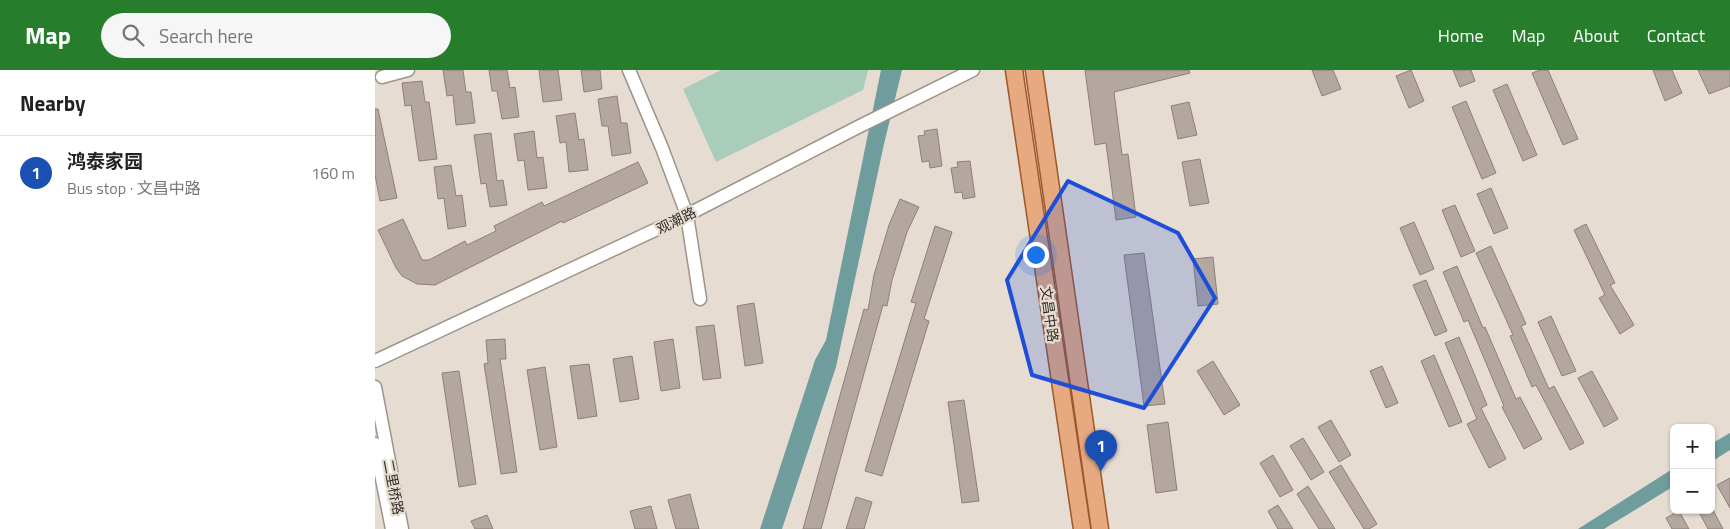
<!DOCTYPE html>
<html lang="en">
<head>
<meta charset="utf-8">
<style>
  :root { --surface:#fff; --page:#f6f6f6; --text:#222; --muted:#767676; --line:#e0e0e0; --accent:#267e2d }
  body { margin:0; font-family:"Titillium Web","Noto Sans SC",sans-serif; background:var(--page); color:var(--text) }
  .controls { position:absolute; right:15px; bottom:15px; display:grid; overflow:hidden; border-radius:8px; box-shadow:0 1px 4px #0004 }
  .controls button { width:45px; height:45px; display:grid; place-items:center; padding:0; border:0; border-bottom:1px solid var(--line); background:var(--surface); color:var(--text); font:25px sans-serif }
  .you { position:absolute; left:660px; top:184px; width:18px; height:18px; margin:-12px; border:4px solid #fff; border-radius:50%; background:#1a73e8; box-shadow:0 0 0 8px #1a73e833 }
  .badge { display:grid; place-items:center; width:32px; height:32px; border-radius:50%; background:var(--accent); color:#fff; font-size:16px; font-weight:700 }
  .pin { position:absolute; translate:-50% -41px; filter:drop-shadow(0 1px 2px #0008) }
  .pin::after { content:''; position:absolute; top:26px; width:18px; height:15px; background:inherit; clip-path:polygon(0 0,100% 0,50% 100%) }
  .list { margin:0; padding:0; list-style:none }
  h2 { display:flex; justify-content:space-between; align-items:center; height:65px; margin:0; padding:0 20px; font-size:21px }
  h2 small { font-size:16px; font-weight:400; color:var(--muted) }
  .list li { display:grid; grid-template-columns:32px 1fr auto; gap:15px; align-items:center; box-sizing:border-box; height:75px; padding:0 20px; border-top:1px solid var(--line) }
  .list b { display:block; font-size:19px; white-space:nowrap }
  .list p { margin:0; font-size:16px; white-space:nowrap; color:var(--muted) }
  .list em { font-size:16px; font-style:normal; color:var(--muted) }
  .icon { flex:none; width:28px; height:28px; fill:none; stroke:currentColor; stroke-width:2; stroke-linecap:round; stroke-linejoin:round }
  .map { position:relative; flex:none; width:1355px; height:459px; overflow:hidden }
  header { display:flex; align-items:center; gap:30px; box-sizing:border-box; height:70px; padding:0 25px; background:var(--accent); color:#fff }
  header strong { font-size:24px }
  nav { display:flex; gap:28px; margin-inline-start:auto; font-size:18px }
  .search { width:350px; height:45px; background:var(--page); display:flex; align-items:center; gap:12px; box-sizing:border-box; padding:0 18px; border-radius:28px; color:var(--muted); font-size:19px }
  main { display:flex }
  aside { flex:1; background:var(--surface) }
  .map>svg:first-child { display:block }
  .green { fill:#acb }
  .water { fill:#6f9d9d }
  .building { fill:#b3a7a0; stroke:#8c817a }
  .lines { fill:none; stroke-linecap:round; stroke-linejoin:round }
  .minor-casing { stroke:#9d948b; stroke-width:15 }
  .major-casing { stroke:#9d582a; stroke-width:19 }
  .minor { stroke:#fff; stroke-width:12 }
  .major { stroke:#e7a980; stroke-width:16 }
  .marked { fill:#1d4ed8; fill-opacity:0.2; stroke:#1d4ed8; stroke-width:4; stroke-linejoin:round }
  .labels { text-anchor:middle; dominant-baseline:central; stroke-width:4.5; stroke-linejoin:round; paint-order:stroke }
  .street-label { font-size:14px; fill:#312d29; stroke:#e6dcd2 }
</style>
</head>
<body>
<header>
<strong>Map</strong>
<div class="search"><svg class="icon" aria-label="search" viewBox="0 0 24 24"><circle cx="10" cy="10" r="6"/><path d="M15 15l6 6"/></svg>Search here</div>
<nav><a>Home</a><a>Map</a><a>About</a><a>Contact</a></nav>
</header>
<main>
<aside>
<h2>Nearby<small></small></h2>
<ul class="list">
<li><span class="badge" style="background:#1a4fb4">1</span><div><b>鸿泰家园</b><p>Bus stop · 文昌中路</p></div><em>160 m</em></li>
</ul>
</aside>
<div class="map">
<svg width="1355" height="459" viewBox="0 0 1355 459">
  <rect width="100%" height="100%" fill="#e6dcd2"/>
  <path class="green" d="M346,0H493L488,20L341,92L308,19Z"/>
  <g class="water">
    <path d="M506,0H527L509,74L461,297L407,459H385L440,290L451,270Z"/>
    <path d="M1355,363V380L1336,392V374Z"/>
    <path d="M1299,398V416L1229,459H1203Z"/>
  </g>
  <g class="building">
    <path d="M68,0H88L91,22H96L100,53L81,55L78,25L72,26Z"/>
    <path d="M114,0H132L135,18L140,17L144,47L127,49L122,21H117Z"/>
    <path d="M164,0H183L187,30L168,32Z"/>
    <path d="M206,0H225L227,19L209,22Z"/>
    <path d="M710,0H814L815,3L739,22L747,85L753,84L761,147L741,150L731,73L720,75Z"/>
    <path d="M937,0H958L966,19L947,26Z"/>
    <path d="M1036,0L1049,31L1034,38L1021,6Z"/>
    <path d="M1078,0H1096L1100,11L1085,17Z"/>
    <path d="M1165,0H1173L1203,69L1188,75L1157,3Z"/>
    <path d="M1278,0H1297L1307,23L1290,31Z"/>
    <path d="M1323,0H1355V16L1334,24Z"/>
    <path d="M47,11L50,32H54L62,89L44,91L36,35L30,36L27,13Z"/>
    <path d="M1132,14L1162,85L1148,91L1118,20Z"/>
    <path d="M242,26L246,53H252L256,83L237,86L233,56H227L223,29Z"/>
    <path d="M1091,31L1121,103L1107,109L1077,37Z"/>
    <path d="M814,32L822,65L803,69L796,36Z"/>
    <path d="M0,39H3L22,128L5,131L0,105Z"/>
    <path d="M200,43L204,70L209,69L213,100L194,102L191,72L185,73L181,46Z"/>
    <path d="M562,59L567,96L555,98L554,91L547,92L543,66L550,65L549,61Z"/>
    <path d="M159,61L162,88L168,87L172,118L153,120L149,90L143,91L139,64Z"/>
    <path d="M116,63L122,111L128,110L132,135L115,137L111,113L106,114L99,65Z"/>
    <path d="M825,89L834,133L815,136L807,92Z"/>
    <path d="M595,91L600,127L588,129L587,122L580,123L576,98L583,97L582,92Z"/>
    <path d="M263,92L273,113L188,153L187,151L60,215L42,214L27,206L21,198L3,160L28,149L47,190H54L90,171L92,175L121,161L119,156L167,132L169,136Z"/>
    <path d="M76,95L81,126L87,125L91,156L73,159L69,128L63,129L59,97Z"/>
    <path d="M1116,118L1133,158L1119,164L1102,124Z"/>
    <path d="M525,129L544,137L532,162L517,210L512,236L508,235L446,459H428L489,239L493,240L499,205L514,155Z"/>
    <path d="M1080,135L1100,181L1086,187L1067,140Z"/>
    <path d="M1039,152L1059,199L1045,205L1025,158Z"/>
    <path d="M1211,154L1240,213L1235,215L1259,255L1245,264L1224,228L1230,225L1199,160Z"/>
    <path d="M560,156L577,162L549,249L554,251L507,406L490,401L541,233L536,232Z"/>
    <path d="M1116,176L1151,254L1146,256L1174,319L1179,316L1209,373L1195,380L1161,315L1157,317L1135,266L1138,265L1101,183Z"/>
    <path d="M769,183L790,334L769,336L749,185Z"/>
    <path d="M838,187L843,234L823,236L818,189Z"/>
    <path d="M1082,196L1108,258L1110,257L1141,329L1145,327L1167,369L1149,379L1127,337L1129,336L1093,250L1089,252L1068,202Z"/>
    <path d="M1051,210L1072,261L1060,266L1038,215Z"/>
    <path d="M379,233L388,293L370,296L362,236Z"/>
    <path d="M1176,246L1201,301L1187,306L1163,252Z"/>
    <path d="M339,255L346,308L328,310L321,257Z"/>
    <path d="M1084,267L1112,335L1106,338L1131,389L1114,398L1092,354L1102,349L1070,273Z"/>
    <path d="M130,269L131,289H125L142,402L126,404L109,294L113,293L111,270Z"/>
    <path d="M298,269L305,318L286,321L279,272Z"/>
    <path d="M1059,285L1087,352L1074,357L1046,291Z"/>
    <path d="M257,286L264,329L245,332L238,289Z"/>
    <path d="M838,291L865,335L849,345L822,301Z"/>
    <path d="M214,294L222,346L203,349L195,296Z"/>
    <path d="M1007,296L1023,333L1011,338L995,301Z"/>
    <path d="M170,297L182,377L165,380L152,300Z"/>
    <path d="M84,301L101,414L84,417L67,303Z"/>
    <path d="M1217,301L1243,349L1229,357L1203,308Z"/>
    <path d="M589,330L604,431L587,433L573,332Z"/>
    <path d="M956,350L976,385L964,392L943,357Z"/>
    <path d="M793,352L802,420L781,423L772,355Z"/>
    <path d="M928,368L949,402L936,410L915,376Z"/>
    <path d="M898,385L918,420L905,427L885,393Z"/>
    <path d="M966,395L1002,454L994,459H989L954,402Z"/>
    <path d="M1355,408V438L1342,415Z"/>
    <path d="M933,416L960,459H944L922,424Z"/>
    <path d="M315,424L324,459H301L293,430Z"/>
    <path d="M481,427L497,432L489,459H471Z"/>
    <path d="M903,435L918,459H903L893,441Z"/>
    <path d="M276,436L282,459H260L255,441Z"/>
    <path d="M1323,440H1338L1348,459H1333Z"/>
    <path d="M1304,441L1314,459H1297L1291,448Z"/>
    <path d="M112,445L118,459H100L96,451Z"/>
  </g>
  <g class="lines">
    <g class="minor-casing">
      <g id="minor">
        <path d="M254,0L287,78L312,145L325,229"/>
        <path d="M7,7L33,0"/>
        <path d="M0,291L312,145L485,56L598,0"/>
        <path d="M0,317L27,459"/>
        <path d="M0,374L17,459"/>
      </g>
    </g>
    <g class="major-casing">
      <g id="major">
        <path d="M639,0L707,459"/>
        <path d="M659,0L725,459"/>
      </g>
    </g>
    <use href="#minor" class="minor"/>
    <use href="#major" class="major"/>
  </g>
  <path class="marked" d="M693,111L803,163L840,228L769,338L657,305L632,210Z"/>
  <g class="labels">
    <g class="street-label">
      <text transform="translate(301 150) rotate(-26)">观潮路</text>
      <text transform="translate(675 244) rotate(82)">文昌中路</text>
      <text transform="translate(19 417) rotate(79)">二里桥路</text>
    </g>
  </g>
</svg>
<div class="controls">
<button>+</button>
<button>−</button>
</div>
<div class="you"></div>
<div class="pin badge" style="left:726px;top:401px;background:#1a4fb4">1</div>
</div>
</main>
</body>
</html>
